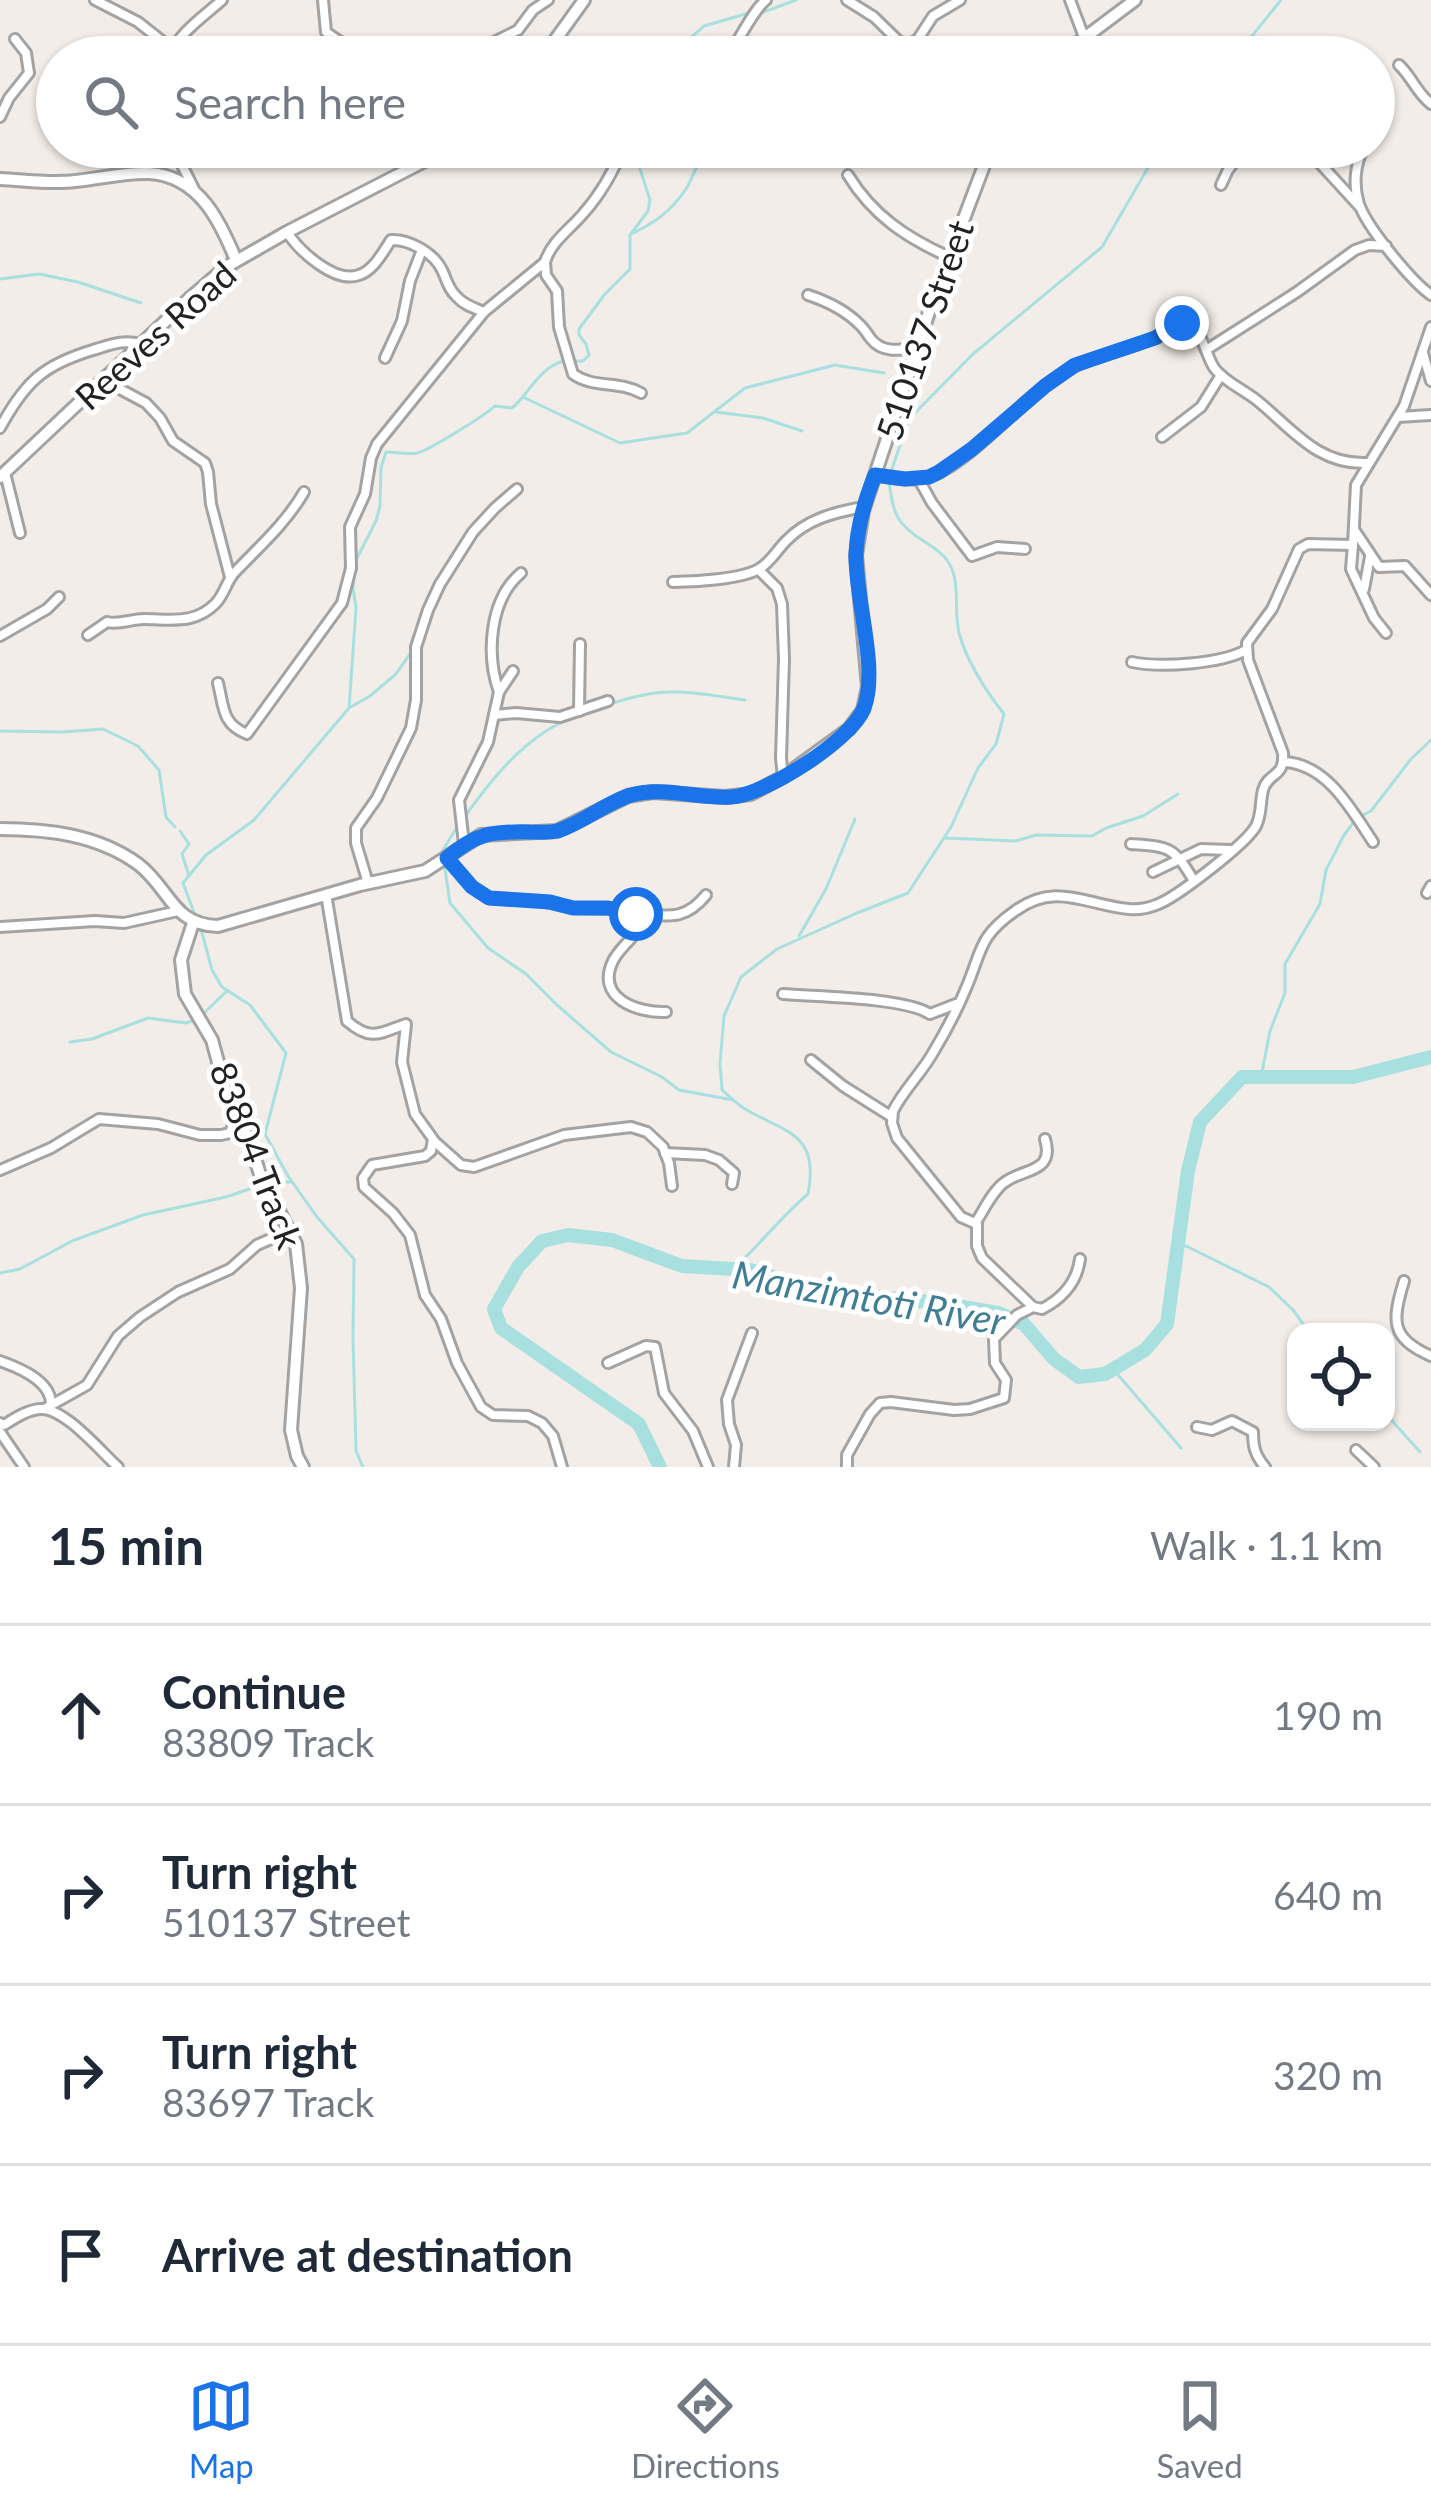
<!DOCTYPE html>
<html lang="en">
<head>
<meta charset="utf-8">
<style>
  :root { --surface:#fff; --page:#f6f6f7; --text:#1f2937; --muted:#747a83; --line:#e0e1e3; --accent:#1a73e8 }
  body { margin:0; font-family:Lato,sans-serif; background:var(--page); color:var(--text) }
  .controls { position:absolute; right:36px; bottom:36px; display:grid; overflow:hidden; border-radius:24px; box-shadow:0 3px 9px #0004 }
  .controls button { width:108px; height:108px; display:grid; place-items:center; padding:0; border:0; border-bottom:3px solid var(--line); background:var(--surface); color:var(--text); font:60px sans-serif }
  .stop { position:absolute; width:36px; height:36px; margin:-27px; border:9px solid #1a73e8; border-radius:50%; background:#fff }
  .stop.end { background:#1a73e8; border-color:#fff; box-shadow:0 3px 12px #0008 }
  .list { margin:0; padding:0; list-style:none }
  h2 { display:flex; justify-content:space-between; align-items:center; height:156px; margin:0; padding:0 48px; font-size:51px }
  h2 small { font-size:39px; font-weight:400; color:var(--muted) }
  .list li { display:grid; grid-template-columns:78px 1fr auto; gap:36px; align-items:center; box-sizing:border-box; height:180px; padding:0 48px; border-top:3px solid var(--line) }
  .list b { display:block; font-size:45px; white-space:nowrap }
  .list p { margin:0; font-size:39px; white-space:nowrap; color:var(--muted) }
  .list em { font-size:39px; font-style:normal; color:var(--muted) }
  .icon { flex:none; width:66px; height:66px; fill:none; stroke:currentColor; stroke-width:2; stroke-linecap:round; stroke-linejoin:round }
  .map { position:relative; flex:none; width:1431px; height:1467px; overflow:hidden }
  .search { position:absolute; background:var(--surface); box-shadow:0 3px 9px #0004; left:36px; right:36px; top:36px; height:132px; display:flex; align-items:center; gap:30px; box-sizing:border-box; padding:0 42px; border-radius:66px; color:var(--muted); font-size:45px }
  .sheet { height:876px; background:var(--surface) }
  nav { display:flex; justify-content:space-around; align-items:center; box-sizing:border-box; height:168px; border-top:3px solid var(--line); background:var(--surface); font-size:33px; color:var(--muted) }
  nav a { display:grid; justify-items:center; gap:6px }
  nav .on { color:var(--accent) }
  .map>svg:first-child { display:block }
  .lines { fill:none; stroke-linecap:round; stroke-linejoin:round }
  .stream { stroke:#a8e0e0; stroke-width:3 }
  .river { stroke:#a8e0e0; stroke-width:14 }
  .minor-casing { stroke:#a3a3a3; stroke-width:14 }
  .tertiary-casing { stroke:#a3a3a3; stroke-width:16 }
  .minor { stroke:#fff; stroke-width:8 }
  .tertiary { stroke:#fff; stroke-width:10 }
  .route { stroke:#1a73e8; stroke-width:15 }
  .labels { text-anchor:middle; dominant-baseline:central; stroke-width:10; stroke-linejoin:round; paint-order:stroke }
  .street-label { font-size:36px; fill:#222; stroke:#fff }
  .water-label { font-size:39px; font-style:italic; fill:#3f7e95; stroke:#fff }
</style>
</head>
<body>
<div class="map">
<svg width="1431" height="1467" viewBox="0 0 1431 1467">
  <rect width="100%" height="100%" fill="#f2ede8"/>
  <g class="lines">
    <g class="stream">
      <path d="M761,13L796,0"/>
      <path d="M669,57L704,26L749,13"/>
      <path d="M1235,57L1281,0"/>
      <path d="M631,234C655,223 671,211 686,189C695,174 698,156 713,147"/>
      <path d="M0,279L39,274L78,282L141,303"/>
      <path d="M575,361H583L589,355L586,344L579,335V329L605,294L630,269V235L648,211L650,200L633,147"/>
      <path d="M525,398L620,443L687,433L745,388L835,365L884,373"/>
      <path d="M716,412L763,418L802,431"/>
      <path d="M891,472L909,419L973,354L1102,247L1160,147"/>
      <path d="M349,708L356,608L353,588L355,562L376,521L380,506L381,468L386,452C395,452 408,455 417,453C428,451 487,414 495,406L512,408C531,392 538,368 564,361"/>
      <path d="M0,731L62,732L103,729L138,746L159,770L166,817L175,827"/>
      <path d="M463,819C486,787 512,753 546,731C573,714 638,692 670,692C695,691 721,697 745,700"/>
      <path d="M180,831L189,844L182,854L189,876"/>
      <path d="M945,838L1016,841L1036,835L1092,836L1106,828L1143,816L1178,794"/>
      <path d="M440,855L457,827"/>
      <path d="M445,869L450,903L488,948L526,974L557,1005L611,1052L662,1077L679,1090L733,1100"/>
      <path d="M195,915L183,883L206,855L254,820L349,708L370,696L396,674L412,651"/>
      <path d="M201,929L212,970L222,987L250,1005L286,1053L265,1134L288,1176L317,1217L354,1259L353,1339L356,1451L363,1467"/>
      <path d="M799,936L826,889L855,819"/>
      <path d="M204,1013L227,991"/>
      <path d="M70,1042L92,1039L148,1018L186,1023L195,1020"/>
      <path d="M1261,1077L1270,1031L1285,993V964L1320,904L1326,870L1344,835L1357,818L1371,811L1411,759L1431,740"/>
      <path d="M271,1182H292"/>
      <path d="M1178,1242L1269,1287L1293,1310L1309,1332"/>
      <path d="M734,1269C760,1244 781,1217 808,1194C820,1133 786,1133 745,1109C737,1104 729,1096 722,1090L720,1064L724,1016L741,977L777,949L857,913L908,893L951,827L978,768L996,744L1004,714C986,691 967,662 959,633C953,609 962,581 947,560C941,552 933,547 925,542C896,524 894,515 889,482"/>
      <path d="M0,1273L20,1269L72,1241L143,1215L226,1197L258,1186"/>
      <path d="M1113,1369L1181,1448"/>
      <path d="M1386,1414L1420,1452"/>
    </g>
    <path class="river" d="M660,1467L639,1424L501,1328L494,1309L518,1267L542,1241L568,1235L612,1240L682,1266L750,1270L819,1291L939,1303L998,1313L1024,1324L1054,1359L1079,1377L1105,1374L1145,1350L1167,1324L1188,1171L1200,1122L1242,1077H1353L1431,1057"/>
    <g class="minor-casing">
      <g id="minor">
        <path d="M95,0L138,22L172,49"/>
        <path d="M323,0L326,32L342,43L372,57"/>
        <path d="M847,0L874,17L915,57"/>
        <path d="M1070,0L1084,37"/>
        <path d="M484,47L518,30L533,10L548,0"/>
        <path d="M906,47L918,39L933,16L960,0"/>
        <path d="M170,57C178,33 203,17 222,0"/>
        <path d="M727,57C739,41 753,10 766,0"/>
        <path d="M1399,65C1412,77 1416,92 1431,104"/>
        <path d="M0,117L9,98L29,73L26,53L15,39"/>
        <path d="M1374,132L1379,124"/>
        <path d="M173,147L194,189"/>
        <path d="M1305,147L1359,206"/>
        <path d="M1364,147C1355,164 1353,185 1359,204C1367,227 1411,281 1431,295"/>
        <path d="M848,175C873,216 907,238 949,257"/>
        <path d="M1221,185L1228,170L1246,147"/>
        <path d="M287,232C299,251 335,284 359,275C374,270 383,252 391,240C409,239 434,253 442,270C447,280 448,289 457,297C464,305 474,308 484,312"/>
        <path d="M545,262L546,275L557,291L559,327L573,374C594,389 618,380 641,393"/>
        <path d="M808,295C826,301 845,310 859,324C864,328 867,334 871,339C883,354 901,350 917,347"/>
        <path d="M1206,350L1297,292L1355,250L1369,245L1386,246"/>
        <path d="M1423,353L1431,381"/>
        <path d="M385,358L402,321L410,281L422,250"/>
        <path d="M103,380L146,403L160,418L173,441L205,463L208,472L211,504L230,577"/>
        <path d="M1398,417L1431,415"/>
        <path d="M0,428C25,382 43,365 93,350C110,345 123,339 140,344"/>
        <path d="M1162,437L1201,407L1221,375"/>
        <path d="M5,473L20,533"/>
        <path d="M875,475C892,479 912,482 929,477C968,465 1023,399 1060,375C1089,356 1122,352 1154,338C1162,335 1169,327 1177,324C1202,317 1204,355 1215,369C1226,383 1245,390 1259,402C1293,430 1318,465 1367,463"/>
        <path d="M918,478L932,503L972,556L997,547L1025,549"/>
        <path d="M1355,531L1379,567L1405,566L1431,595"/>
        <path d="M1353,545L1351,569L1374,618L1386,633"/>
        <path d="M759,570L777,588L782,604L784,659L781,758L783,777"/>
        <path d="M673,582C694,582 742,579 759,569C770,563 777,550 786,541C807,519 835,512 864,507"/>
        <path d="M1364,589L1370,557"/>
        <path d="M88,635L107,622C120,625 131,619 144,619C171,619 195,625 216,603C225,593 227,580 235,572C260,546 286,523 304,492"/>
        <path d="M0,636L47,609L59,597"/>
        <path d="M1132,662C1160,668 1221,664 1246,650"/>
        <path d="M218,683C224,708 222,724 247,734L342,603L351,568L350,527L365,494L371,458L377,444L484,312L545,262C551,242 569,230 582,215C601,194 613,173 623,147"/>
        <path d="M499,692C486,655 489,600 521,573"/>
        <path d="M579,711L580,644"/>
        <path d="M494,715L516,713L560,717L608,701"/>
        <path d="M1284,762C1327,764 1351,809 1373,842"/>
        <path d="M464,844L459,800L488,742L499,692L513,671"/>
        <path d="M1131,844C1170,847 1173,846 1194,881"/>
        <path d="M447,858L472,887L489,898L540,901L573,908L618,909L633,912L640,920C637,938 621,945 613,961C595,998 637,1013 666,1012"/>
        <path d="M1153,872L1201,849L1230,850"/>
        <path d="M368,883L356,843V828L377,798L411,728L416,700V647L428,610L440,584L473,532L495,508L517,489"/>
        <path d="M1427,893L1431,886"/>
        <path d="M326,894L347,1021C371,1042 380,1033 406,1024L402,1062L415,1114L433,1139L431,1151L425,1156L372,1165L363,1178L364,1187L393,1213L410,1235L425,1295L441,1319L457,1363L481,1407L493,1415L528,1416L542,1423L553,1436L562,1467"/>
        <path d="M638,914C668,916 685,921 706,895"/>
        <path d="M0,927L95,921L124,923L178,911"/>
        <path d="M783,994C818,997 903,997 930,1014L956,1004"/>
        <path d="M811,1060L843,1086L892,1117"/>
        <path d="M434,1141L461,1165L474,1167L564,1135L631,1127L647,1132L663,1147L669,1163L672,1186"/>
        <path d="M665,1153L705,1155L719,1160L734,1173L732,1184"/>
        <path d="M0,1170L51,1148L99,1119L158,1124L200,1135H221L230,1133L236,1116"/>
        <path d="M976,1222C984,1210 993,1190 1005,1182C1024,1168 1055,1173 1045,1139"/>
        <path d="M1080,1259C1077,1282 1063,1298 1042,1309L1033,1307L982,1258L977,1246V1224L961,1217L897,1138L892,1123L893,1111C904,1089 922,1073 934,1051C946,1031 958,1008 967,986C982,950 979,936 1015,911C1056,881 1086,905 1129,909C1138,910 1148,908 1156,905C1176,898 1246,844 1256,826C1262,814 1260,802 1263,790C1268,772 1285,778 1283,753L1248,660L1247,643L1272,609L1299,549L1308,544L1353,545L1356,485L1404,406L1431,327"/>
        <path d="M1404,1281C1392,1321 1390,1338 1431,1356"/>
        <path d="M0,1361C20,1368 51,1381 51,1404"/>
        <path d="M608,1363L646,1346L655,1347L664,1393L693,1431L708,1467"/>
        <path d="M46,1408L87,1385L118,1336L140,1317L178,1292L230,1269L257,1245L291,1230"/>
        <path d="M0,1423L4,1425C15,1418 27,1410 40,1409C64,1407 100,1451 118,1467"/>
        <path d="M1197,1427L1212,1430L1232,1421L1253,1432C1253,1447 1255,1455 1265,1467"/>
        <path d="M0,1432L24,1467"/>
        <path d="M1356,1450L1374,1467"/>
        <path d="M734,1467L736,1445L729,1424L727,1400L752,1333"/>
        <path d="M847,1467V1455L870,1414L880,1403L891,1402L954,1410L970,1409L1004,1398L1006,1380L995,1363L994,1339L1017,1315L1033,1307"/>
      </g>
    </g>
    <g class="tertiary-casing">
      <g id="tertiary">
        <path d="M543,57L584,0"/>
        <path d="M1059,57L1135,0"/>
        <path d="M0,179C25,180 50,184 75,181C99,179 124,172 149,173C199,176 220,221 236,260"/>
        <path d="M0,477L190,298L226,267L287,232L452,147"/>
        <path d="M0,829C48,829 98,835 138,864C170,888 172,925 218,926L360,885L425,871L481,835L557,831L628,796L653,792L725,797L751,794L783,777L849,729L863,710L868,687L856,555L863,511L932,303L991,147"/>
        <path d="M193,923L181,960L185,994L212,1040L227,1095L248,1138L260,1174L296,1244L301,1288L291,1430L297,1456L303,1467"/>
      </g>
    </g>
    <use href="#minor" class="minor"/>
    <use href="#tertiary" class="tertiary"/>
  </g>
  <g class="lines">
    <path class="route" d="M636,914L608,908H573L550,902L489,898L472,887L447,858C476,833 493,831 530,832C539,832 549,833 557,831C583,823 605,803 631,795C664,786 698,799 731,797C765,795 852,740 864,708C879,668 855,599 856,554C857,527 865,500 875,475L905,479L929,477L939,472L972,449L1045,386L1075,365L1155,338L1182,323"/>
  </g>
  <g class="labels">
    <g class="street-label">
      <text transform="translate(924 330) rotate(-71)">510137 Street</text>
      <text transform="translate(155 335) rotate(-42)">Reeves Road</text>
      <text transform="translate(257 1155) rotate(69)">83804 Track</text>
    </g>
    <g class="water-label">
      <text transform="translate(869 1297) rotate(10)">Manzimtoti River</text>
    </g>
  </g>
</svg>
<div class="controls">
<button><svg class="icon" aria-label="locate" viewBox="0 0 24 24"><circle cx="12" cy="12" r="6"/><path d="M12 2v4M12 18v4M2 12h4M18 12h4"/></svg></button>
</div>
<div class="stop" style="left:636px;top:914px"></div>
<div class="stop end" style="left:1182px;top:323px"></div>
<div class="search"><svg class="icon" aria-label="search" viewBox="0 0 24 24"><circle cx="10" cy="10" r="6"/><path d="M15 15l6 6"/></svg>Search here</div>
</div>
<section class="sheet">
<h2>15 min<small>Walk · 1.1 km</small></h2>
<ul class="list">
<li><svg class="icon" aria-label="ahead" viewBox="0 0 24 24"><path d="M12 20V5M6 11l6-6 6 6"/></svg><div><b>Continue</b><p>83809 Track</p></div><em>190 m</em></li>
<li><svg class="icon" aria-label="right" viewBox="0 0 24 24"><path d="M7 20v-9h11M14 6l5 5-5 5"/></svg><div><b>Turn right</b><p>510137 Street</p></div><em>640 m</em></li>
<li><svg class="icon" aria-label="right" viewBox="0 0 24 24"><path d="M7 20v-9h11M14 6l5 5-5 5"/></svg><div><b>Turn right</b><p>83697 Track</p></div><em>320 m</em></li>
<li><svg class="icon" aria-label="arrive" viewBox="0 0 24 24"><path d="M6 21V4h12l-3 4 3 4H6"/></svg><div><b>Arrive at destination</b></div></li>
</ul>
</section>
<nav>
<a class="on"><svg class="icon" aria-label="map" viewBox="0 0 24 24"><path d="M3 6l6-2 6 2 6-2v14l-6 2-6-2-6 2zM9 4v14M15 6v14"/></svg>Map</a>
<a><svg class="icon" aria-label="directions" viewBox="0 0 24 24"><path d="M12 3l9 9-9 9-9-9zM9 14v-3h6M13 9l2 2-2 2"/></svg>Directions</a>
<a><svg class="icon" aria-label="saved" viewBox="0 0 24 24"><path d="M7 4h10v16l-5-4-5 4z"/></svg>Saved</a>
</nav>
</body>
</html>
